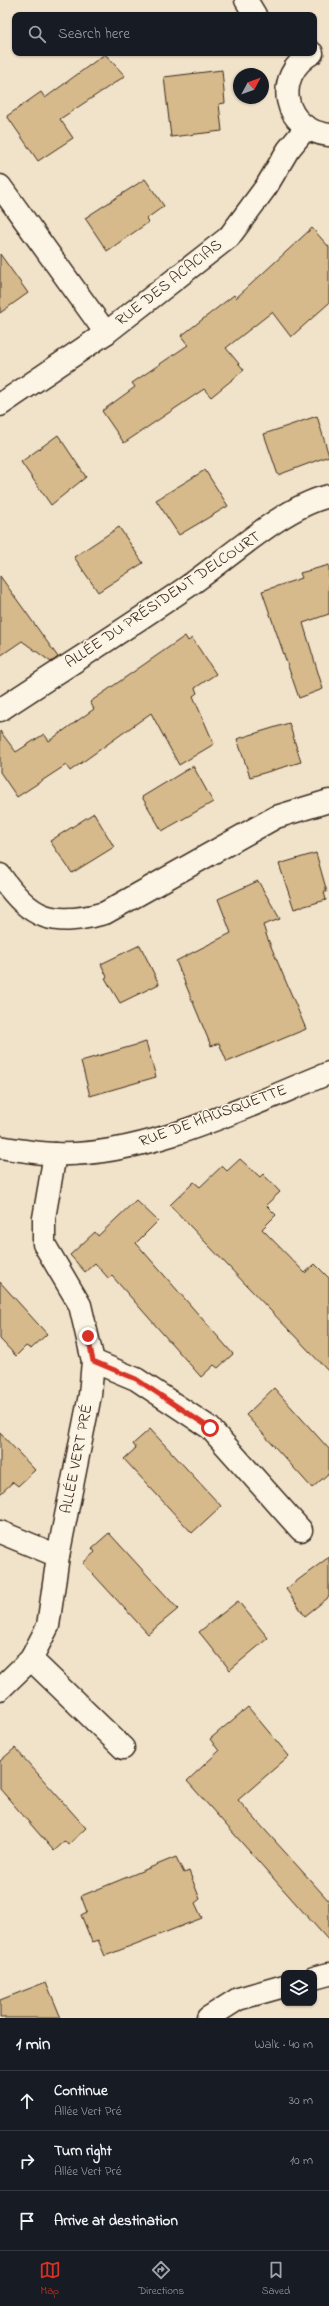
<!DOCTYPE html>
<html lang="en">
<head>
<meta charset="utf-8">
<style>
  :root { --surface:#171b24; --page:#20242c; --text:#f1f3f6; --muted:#9ea1a6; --line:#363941; --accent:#d93025 }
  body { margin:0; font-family:"Indie Flower",sans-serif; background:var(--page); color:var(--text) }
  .controls { position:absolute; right:12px; bottom:12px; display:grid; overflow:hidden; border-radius:8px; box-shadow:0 1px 3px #0004 }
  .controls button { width:36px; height:36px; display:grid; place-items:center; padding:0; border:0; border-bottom:1px solid var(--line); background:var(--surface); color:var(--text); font:20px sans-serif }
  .compass { position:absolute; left:233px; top:68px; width:36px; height:36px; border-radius:50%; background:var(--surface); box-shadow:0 1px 3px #0004; rotate:49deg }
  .stop { position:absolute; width:12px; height:12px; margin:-9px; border:3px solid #d93025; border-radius:50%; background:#fff }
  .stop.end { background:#d93025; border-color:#fff; box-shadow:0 1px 4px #0008 }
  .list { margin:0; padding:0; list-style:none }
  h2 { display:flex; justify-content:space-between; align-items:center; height:52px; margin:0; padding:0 16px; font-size:17px }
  h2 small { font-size:13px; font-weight:400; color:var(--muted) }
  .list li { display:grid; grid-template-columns:26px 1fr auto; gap:12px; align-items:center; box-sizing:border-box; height:60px; padding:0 16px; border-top:1px solid var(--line) }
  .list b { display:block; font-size:15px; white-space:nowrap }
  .list p { margin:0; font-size:13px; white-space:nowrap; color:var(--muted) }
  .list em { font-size:13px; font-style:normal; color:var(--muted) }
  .icon { flex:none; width:22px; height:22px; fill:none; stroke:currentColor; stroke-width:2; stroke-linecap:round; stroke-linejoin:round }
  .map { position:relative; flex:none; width:329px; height:2018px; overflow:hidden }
  .search { position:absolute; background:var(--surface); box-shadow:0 1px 3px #0004; left:12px; right:12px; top:12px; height:44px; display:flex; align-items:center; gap:10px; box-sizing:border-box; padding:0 14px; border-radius:8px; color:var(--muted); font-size:15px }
  .sheet { height:232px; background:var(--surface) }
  nav { display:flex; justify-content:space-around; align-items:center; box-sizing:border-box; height:56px; border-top:1px solid var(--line); background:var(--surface); font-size:11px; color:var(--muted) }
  nav a { display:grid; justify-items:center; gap:2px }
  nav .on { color:var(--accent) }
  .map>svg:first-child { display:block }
  .building { fill:#d6ba8b; stroke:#3b2a1e }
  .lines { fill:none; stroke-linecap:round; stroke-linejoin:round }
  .minor-casing { stroke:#3b2a1e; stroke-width:25 }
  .minor { stroke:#fcf5e5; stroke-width:22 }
  .route { stroke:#d93025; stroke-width:5 }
  .labels { text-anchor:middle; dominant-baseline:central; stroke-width:3; stroke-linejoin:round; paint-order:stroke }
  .street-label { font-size:16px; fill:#3b2a1e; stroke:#fcf5e5 }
</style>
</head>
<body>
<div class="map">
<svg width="329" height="2018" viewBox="0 0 329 2018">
  <rect width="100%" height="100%" fill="#f1e3ca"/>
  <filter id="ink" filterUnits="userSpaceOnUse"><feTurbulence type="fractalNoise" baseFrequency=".025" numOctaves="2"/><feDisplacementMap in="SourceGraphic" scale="8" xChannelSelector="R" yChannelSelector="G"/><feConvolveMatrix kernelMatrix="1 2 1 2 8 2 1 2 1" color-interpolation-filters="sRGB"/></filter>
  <g filter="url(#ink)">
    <g class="building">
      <path d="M105,54L125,76L60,119L73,138L38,161L7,116L41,92L45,98Z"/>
      <path d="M222,70L225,103L219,104L222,131L171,137L164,77Z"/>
      <path d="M145,179L164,206L146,219L149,222L107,251L85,218Z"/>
      <path d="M312,228L329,247V303L291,337L272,312L226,348L244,370L211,397L204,389L124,443L102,411L135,387L132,383L188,345L181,336L234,295L236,298Z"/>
      <path d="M0,254L28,293L0,313Z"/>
      <path d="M317,416L329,456L278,475L264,434Z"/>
      <path d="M58,435L86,477L51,505L21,462Z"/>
      <path d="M205,470L228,506L179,535L156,500Z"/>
      <path d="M119,527L143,563L98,592L74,557Z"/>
      <path d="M329,565V614L303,623L323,689L299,698L262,591L302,578L300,573Z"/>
      <path d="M0,576L58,657L51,662L22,641L0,656Z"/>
      <path d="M185,636L188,641L192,638L216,674L195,688L197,693L193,696L214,744L179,765L151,713L70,771L66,765L17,797L0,772V731L16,752L44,734L49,741L94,709L90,702Z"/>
      <path d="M289,723L301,762L250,777L237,739Z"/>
      <path d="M193,766L213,802L162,831L142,797Z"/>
      <path d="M94,813L114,847L72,873L50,841Z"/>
      <path d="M316,853L327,892H324L326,900L294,909L279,864Z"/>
      <path d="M258,881L280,919L263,925L267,937L306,1029L227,1062L219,1043L211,1046L176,961L231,933L218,899Z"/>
      <path d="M140,945L159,984L120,1003L105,978L107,977L101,964Z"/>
      <path d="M146,1042L156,1077L90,1096L81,1061Z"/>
      <path d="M240,1159L260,1177L263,1174L280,1192L266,1205L276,1215L262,1229L305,1273L315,1264L329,1278V1372L170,1205L194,1182L200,1187L222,1166L227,1171Z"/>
      <path d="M136,1200L158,1221L136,1243L233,1354L218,1368L214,1365L201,1377L112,1276L109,1279L95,1263L85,1272L70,1255L95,1232L98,1236Z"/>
      <path d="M0,1282L47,1334L31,1349L26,1346L16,1356L0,1339Z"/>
      <path d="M274,1388L329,1449V1473L312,1488L246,1415Z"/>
      <path d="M150,1429L221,1506L192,1533L124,1459L136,1448L133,1444Z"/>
      <path d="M0,1433L35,1470L18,1486L13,1482L0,1494Z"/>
      <path d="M109,1533L178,1609L148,1634L83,1563L95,1552L92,1548Z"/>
      <path d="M329,1557V1597L305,1616L286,1589Z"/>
      <path d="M238,1601L268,1638L230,1670L199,1632Z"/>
      <path d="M248,1707L289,1756L238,1800L329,1901V1941L187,1781L219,1751L210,1739Z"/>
      <path d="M15,1748L86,1828L68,1845L65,1841L54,1851L0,1789V1761Z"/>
      <path d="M176,1857L184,1873L189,1871L200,1899L195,1903L202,1918L105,1956L98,1940L92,1942L81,1915L87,1912L81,1896Z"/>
      <path d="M46,1982L61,2018H0V2000Z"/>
    </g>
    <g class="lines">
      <g class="minor-casing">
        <g id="minor">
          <path d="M246,0L255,15"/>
          <path d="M312,53C272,76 283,130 329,135"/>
          <path d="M0,186L106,333"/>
          <path d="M0,405L106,333L229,237L266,187L288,150L306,128"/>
          <path d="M0,710C62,669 126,629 187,587C228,559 282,507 329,496"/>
          <path d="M0,875C31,920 53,927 105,913L276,817L329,801"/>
          <path d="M0,1147C18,1150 36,1153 54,1154C143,1158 247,1106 329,1073"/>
          <path d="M93,1361L136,1379L210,1428L301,1530"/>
          <path d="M0,1532L58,1556"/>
          <path d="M31,1659L123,1748"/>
          <path d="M0,1689L31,1659L48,1626L58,1556L90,1395L93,1361L80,1305L44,1244V1218L55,1154"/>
          <path d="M314,1978L329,1974"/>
          <path d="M208,2018L238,1999L284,1986"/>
        </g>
      </g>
      <use href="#minor" class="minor"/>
    </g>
  </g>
  <g class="lines" filter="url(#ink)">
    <path class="route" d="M88,1336L93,1361L136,1379L210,1428"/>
  </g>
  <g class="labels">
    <g class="street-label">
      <text transform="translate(169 283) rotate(-38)">RUE DES ACACIAS</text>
      <text transform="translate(163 600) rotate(-34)">ALLÉE DU PRÉSIDENT DELCOURT</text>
      <text transform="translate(213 1116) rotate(-20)">RUE DE HAUSQUETTE</text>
      <text transform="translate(77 1459) rotate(-79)">ALLÉE VERT PRÉ</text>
    </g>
  </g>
</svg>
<div class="controls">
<button><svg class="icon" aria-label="layers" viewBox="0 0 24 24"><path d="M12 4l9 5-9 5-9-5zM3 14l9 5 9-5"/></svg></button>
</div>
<svg class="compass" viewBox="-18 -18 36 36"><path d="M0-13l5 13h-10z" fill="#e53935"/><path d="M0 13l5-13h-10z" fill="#9ea1a6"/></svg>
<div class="stop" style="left:210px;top:1428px"></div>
<div class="stop end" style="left:88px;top:1336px"></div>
<div class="search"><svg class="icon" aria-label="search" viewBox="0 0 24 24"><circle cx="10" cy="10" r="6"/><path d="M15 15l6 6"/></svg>Search here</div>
</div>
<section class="sheet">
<h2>1 min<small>Walk · 40 m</small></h2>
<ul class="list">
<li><svg class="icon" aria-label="ahead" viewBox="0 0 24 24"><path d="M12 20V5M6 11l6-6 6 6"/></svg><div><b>Continue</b><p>Allée Vert Pré</p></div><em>30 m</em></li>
<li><svg class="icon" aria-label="right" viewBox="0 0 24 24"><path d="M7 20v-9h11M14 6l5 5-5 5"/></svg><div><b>Turn right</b><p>Allée Vert Pré</p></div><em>10 m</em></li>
<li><svg class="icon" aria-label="arrive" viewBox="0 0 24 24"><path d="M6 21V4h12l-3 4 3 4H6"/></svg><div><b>Arrive at destination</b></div></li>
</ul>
</section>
<nav>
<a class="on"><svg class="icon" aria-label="map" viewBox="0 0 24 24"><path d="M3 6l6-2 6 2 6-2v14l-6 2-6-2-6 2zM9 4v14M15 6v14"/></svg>Map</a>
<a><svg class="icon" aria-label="directions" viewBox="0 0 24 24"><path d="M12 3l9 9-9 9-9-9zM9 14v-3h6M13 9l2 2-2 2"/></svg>Directions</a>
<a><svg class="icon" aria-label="saved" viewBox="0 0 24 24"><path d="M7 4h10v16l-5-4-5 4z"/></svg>Saved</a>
</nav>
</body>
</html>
